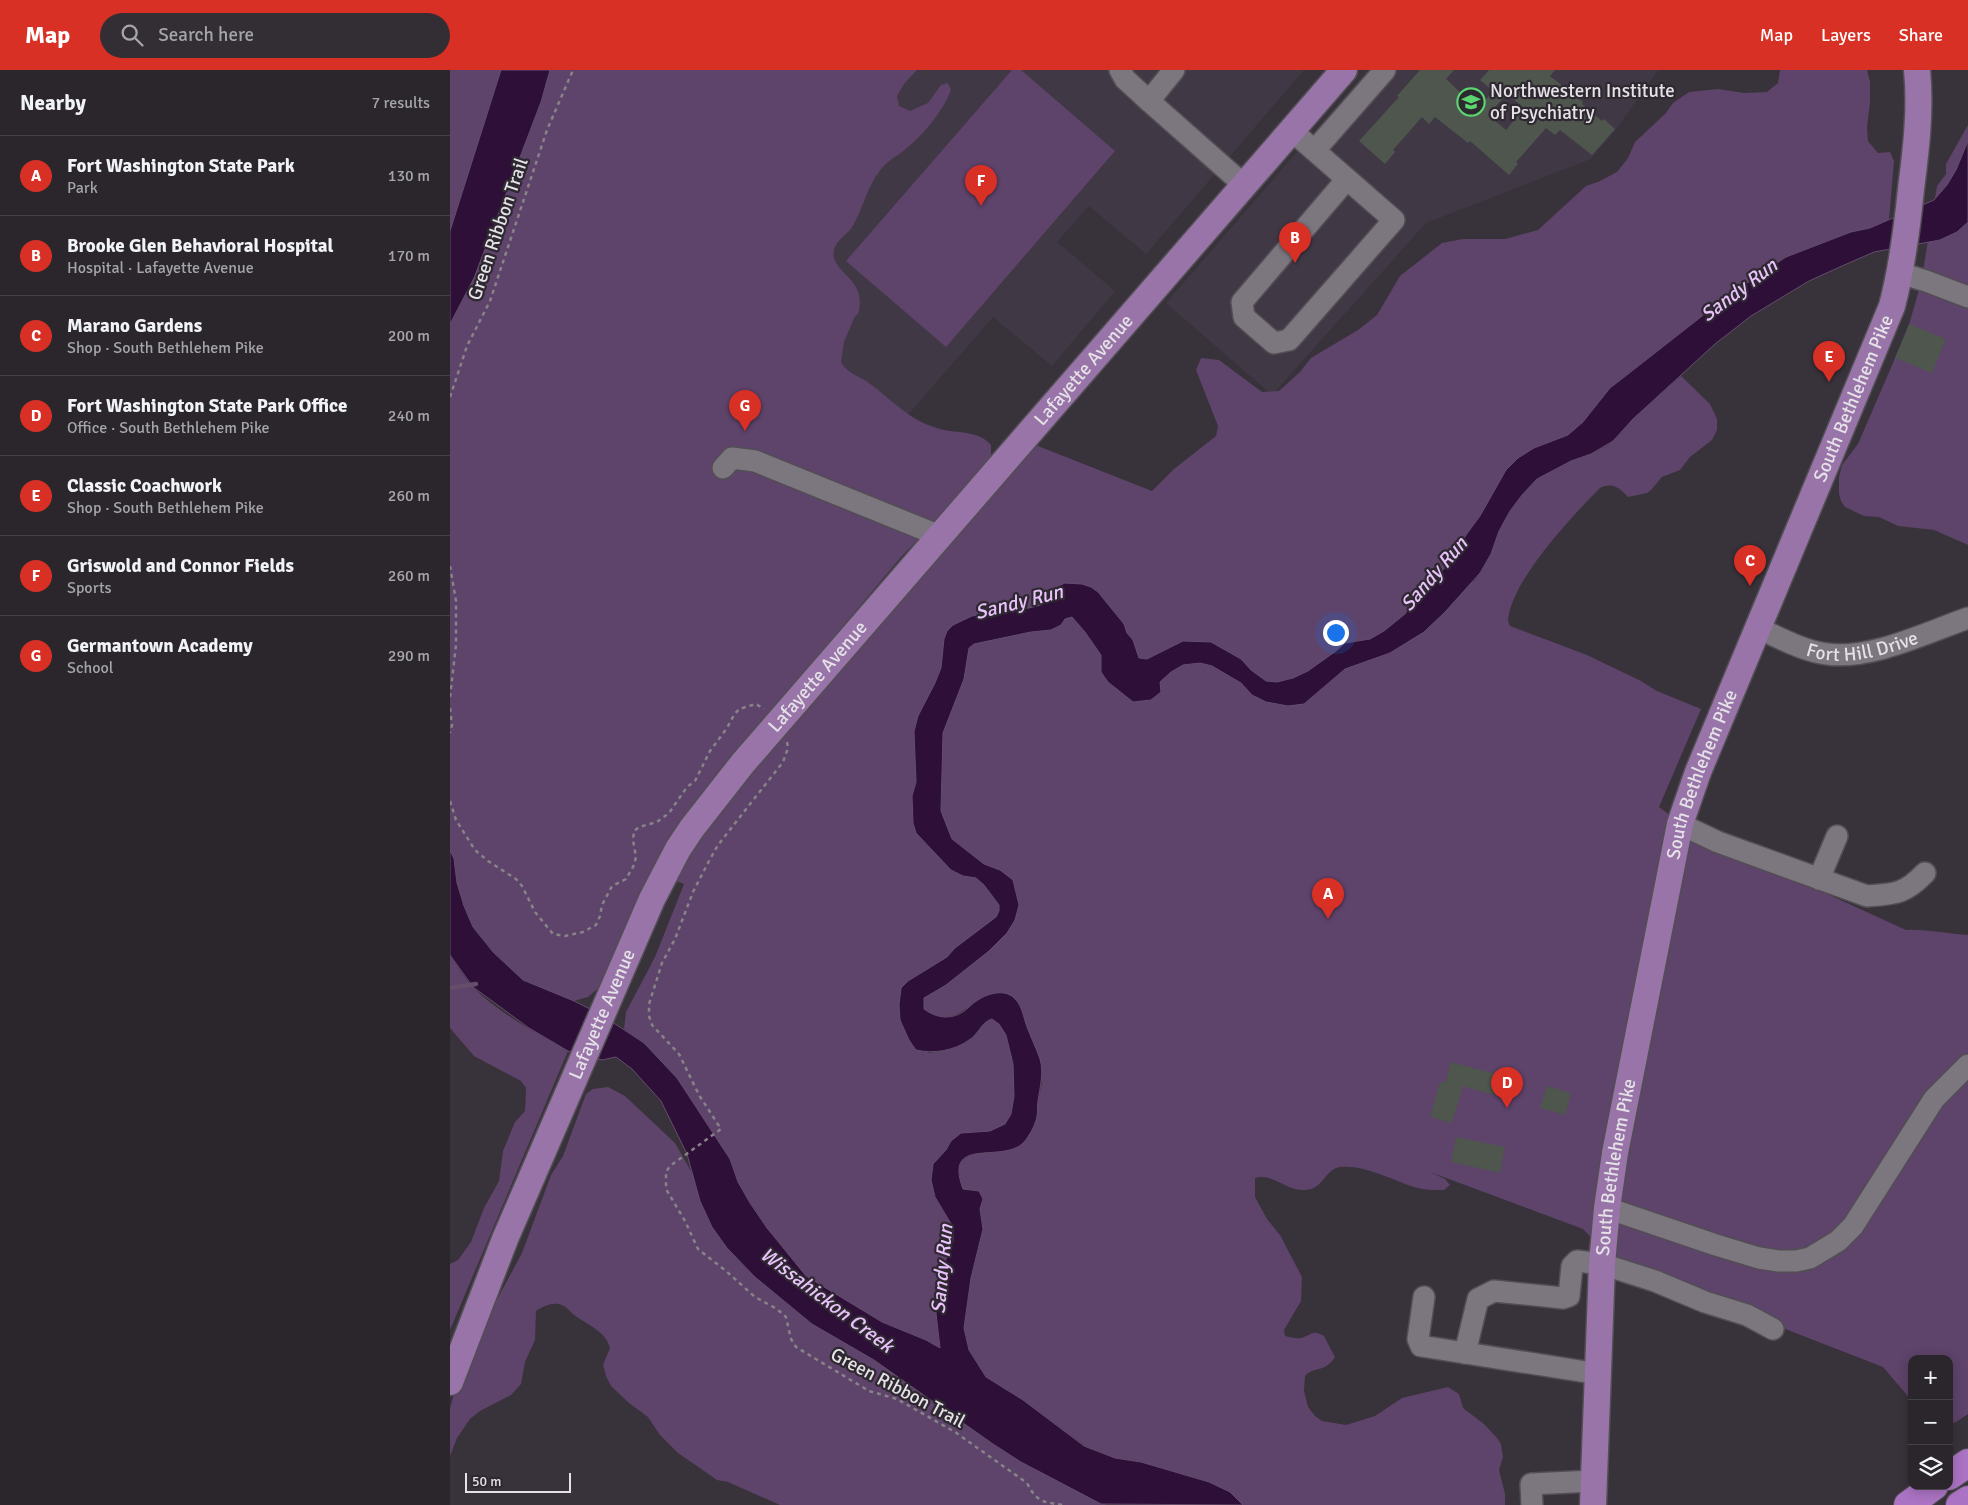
<!DOCTYPE html>
<html lang="en">
<head>
<meta charset="utf-8">
<style>
  :root { --surface:#2a262c; --page:#322e34; --text:#f1f3f6; --muted:#a5a5a9; --line:#464348; --accent:#d93025 }
  body { margin:0; font-family:Signika,sans-serif; background:var(--page); color:var(--text) }
  .controls { position:absolute; right:15px; bottom:15px; display:grid; overflow:hidden; border-radius:10px; box-shadow:0 2px 12px #0003 }
  .controls button { width:45px; height:45px; display:grid; place-items:center; padding:0; border:0; border-bottom:1px solid var(--line); background:var(--surface); color:var(--text); font:25px sans-serif }
  .scale { position:absolute; left:15px; bottom:12px; width:106px; box-sizing:border-box; padding-left:5px; border:2px solid #e5e2e7; border-top:0; font-size:14px; line-height:18px; white-space:nowrap; color:#e5e2e7; -webkit-text-stroke:4px #2e2830; paint-order:stroke }
  .you { position:absolute; left:885px; top:562px; width:18px; height:18px; margin:-12px; border:4px solid #fff; border-radius:50%; background:#1a73e8; box-shadow:0 0 0 8px #1a73e833 }
  .badge { display:grid; place-items:center; width:32px; height:32px; border-radius:50%; background:var(--accent); color:#fff; font-size:16px; font-weight:700 }
  .pin { position:absolute; translate:-50% -41px; filter:drop-shadow(0 1px 2px #0008) }
  .pin::after { content:''; position:absolute; top:26px; width:18px; height:15px; background:inherit; clip-path:polygon(0 0,100% 0,50% 100%) }
  .list { margin:0; padding:0; list-style:none }
  h2 { display:flex; justify-content:space-between; align-items:center; height:65px; margin:0; padding:0 20px; font-size:21px }
  h2 small { font-size:16px; font-weight:400; color:var(--muted) }
  .list li { display:grid; grid-template-columns:32px 1fr auto; gap:15px; align-items:center; box-sizing:border-box; height:80px; padding:0 20px; border-top:1px solid var(--line) }
  .list b { display:block; font-size:19px; white-space:nowrap }
  .list p { margin:0; font-size:16px; white-space:nowrap; color:var(--muted) }
  .list em { font-size:16px; font-style:normal; color:var(--muted) }
  .icon { flex:none; width:28px; height:28px; fill:none; stroke:currentColor; stroke-width:2; stroke-linecap:round; stroke-linejoin:round }
  .map { position:relative; flex:none; width:1518px; height:1435px; overflow:hidden }
  header { display:flex; align-items:center; gap:30px; box-sizing:border-box; height:70px; padding:0 25px; background:var(--accent); color:#fff }
  header strong { font-size:24px }
  nav { display:flex; gap:28px; margin-inline-start:auto; font-size:18px }
  .search { width:350px; height:45px; background:var(--page); display:flex; align-items:center; gap:12px; box-sizing:border-box; padding:0 18px; border-radius:28px; color:var(--muted); font-size:19px }
  main { display:flex }
  aside { flex:1; background:var(--surface) }
  .map>svg:first-child { display:block }
  .built { fill:#413846 }
  .green { fill:#5e436a }
  .water { fill:#2d0f38; stroke:#644e6c }
  .lines { fill:none; stroke-linecap:round; stroke-linejoin:round }
  .stream { stroke:#644e6c; stroke-width:4.5 }
  .building { fill:#4e564e; fill-rule:evenodd }
  .minor-casing { stroke:#524e54; stroke-width:24 }
  .major-casing { stroke:#524e54; stroke-width:29 }
  .highway-casing { stroke:#524e54; stroke-width:30 }
  .path { stroke:#878389; stroke-width:2.5; stroke-dasharray:4 4; stroke-linecap:butt }
  .minor { stroke:#7c767f; stroke-width:21 }
  .major { stroke:#9874a8; stroke-width:26 }
  .highway { stroke:#ab73c3; stroke-width:28 }
  .labels { text-anchor:middle; dominant-baseline:central; stroke-width:4.5; stroke-linejoin:round; paint-order:stroke }
  .poi-label { font-size:19px; fill:#e5e2e7; stroke:#2e2830; text-anchor:start }
  .street-label { font-size:19px; fill:#e5e2e7; stroke:#2e2830 }
  .water-label { font-size:20px; font-style:italic; fill:#e9c2fc; stroke:#2e2830 }
</style>
</head>
<body>
<header>
<strong>Map</strong>
<div class="search"><svg class="icon" aria-label="search" viewBox="0 0 24 24"><circle cx="10" cy="10" r="6"/><path d="M15 15l6 6"/></svg>Search here</div>
<nav><a>Map</a><a>Layers</a><a>Share</a></nav>
</header>
<main>
<aside>
<h2>Nearby<small>7 results</small></h2>
<ul class="list">
<li><span class="badge">A</span><div><b>Fort Washington State Park</b><p>Park</p></div><em>130 m</em></li>
<li><span class="badge">B</span><div><b>Brooke Glen Behavioral Hospital</b><p>Hospital · Lafayette Avenue</p></div><em>170 m</em></li>
<li><span class="badge">C</span><div><b>Marano Gardens</b><p>Shop · South Bethlehem Pike</p></div><em>200 m</em></li>
<li><span class="badge">D</span><div><b>Fort Washington State Park Office</b><p>Office · South Bethlehem Pike</p></div><em>240 m</em></li>
<li><span class="badge">E</span><div><b>Classic Coachwork</b><p>Shop · South Bethlehem Pike</p></div><em>260 m</em></li>
<li><span class="badge">F</span><div><b>Griswold and Connor Fields</b><p>Sports</p></div><em>260 m</em></li>
<li><span class="badge">G</span><div><b>Germantown Academy</b><p>School</p></div><em>290 m</em></li>
</ul>
</aside>
<div class="map">
<svg width="1518" height="1435" viewBox="0 0 1518 1435">
  <rect width="100%" height="100%" fill="#38323a"/>
  <g class="built">
    <path d="M0,0H854L696,184L639,136L607,172L665,221L602,296L543,247L457,346L534,375L252,701L0,190Z"/>
    <path d="M918,0H1208L1165,61L1141,89L976,153L822,325L716,233Z"/>
  </g>
  <g class="green">
    <path d="M0,0H51L0,161Z"/>
    <path d="M100,0H467L454,14L447,26L449,36L460,41L478,33L491,15L498,13L501,20C491,45 473,65 452,82C443,88 435,93 429,102C416,119 413,139 402,157C397,165 386,170 384,180C379,203 419,208 408,244L405,246L394,272L391,292C397,304 410,306 419,313C441,329 459,350 486,358C504,364 528,359 541,375V385L535,397L501,436L451,487L244,734L193,816L169,880L152,915L138,927L124,931L99,921L73,910L53,894L23,857L14,836L7,813L4,789L0,780V254L24,208L91,32Z"/>
    <path d="M562,0H571L665,81L496,277L396,191Z"/>
    <path d="M1330,0H1417L1420,12V32L1417,57L1418,71L1428,83L1440,82L1444,91L1439,150L1420,158L1402,162L1382,169L1279,225L1160,318L1133,352L1118,365L1101,372L1056,400L1030,446L1016,465L1002,491L967,525C977,523 1013,520 1019,515C1037,501 1040,479 1050,460C1059,441 1071,425 1085,411C1105,391 1141,389 1163,371C1170,365 1176,356 1183,349C1198,334 1215,320 1231,306L1260,334L1267,349V360L1262,370L1240,387L1230,400L1212,407L1201,420L1197,423L1178,427C1170,418 1162,412 1150,418C1123,445 1060,512 1058,551L1060,556L1137,585L1191,611L1207,621L1251,639L1209,737L1244,763L1456,860C1477,859 1497,864 1518,865V1344L1506,1352L1499,1354V1289H1462V1331L1433,1297L1168,1194L1133,1159L980,1102L995,1109L1000,1115L994,1120C984,1120 974,1120 964,1117C943,1110 913,1094 890,1097C873,1100 875,1120 853,1120C835,1120 823,1103 805,1108V1127L817,1149L830,1165L852,1207L851,1231L834,1260L835,1266C840,1267 846,1269 851,1268C862,1265 862,1259 874,1266L885,1287C875,1303 864,1296 855,1306L854,1321L858,1337L865,1346L872,1351L896,1355L925,1346L952,1328L998,1317L1009,1324L1013,1338L1034,1354L1047,1368L1051,1374L1053,1387L1049,1400L1055,1424V1435H793L780,1422L759,1412L691,1392L665,1388L635,1376L573,1330L536,1307L519,1280L514,1258L521,1208L533,1159L530,1139L533,1129L524,1120L513,1119C498,1079 529,1084 557,1080L587,1047L588,1032L592,1013L574,949L527,930C510,945 495,954 474,939V928L493,917L467,906L478,983C492,981 508,978 520,970C529,963 531,952 542,949C548,953 554,959 556,966C564,986 570,1036 556,1053C547,1063 514,1067 501,1071L496,1080L483,1095L485,1127L503,1157V1171L496,1189L492,1208L491,1228L486,1243L490,1279L476,1270L432,1252L356,1206L317,1158L300,1133L288,1112L280,1089L263,1065L194,973L174,959L176,942L205,887L234,814L224,810L239,775L583,374L702,421L724,399L766,366L768,356L746,300L751,288L769,290L812,322L829,321L850,302L861,288L908,260L927,245L950,206L992,173L1013,169H1055L1088,160L1136,116L1148,112L1167,102L1178,88L1185,72L1215,44L1223,33L1239,22L1268,19L1294,23L1317,22L1328,13Z"/>
    <path d="M1518,55V71L1514,80L1518,77V475L1484,460L1448,456L1429,447L1414,446L1395,437L1391,431L1389,424V407L1392,395L1408,374L1458,258L1471,213L1487,116L1496,104V94Z"/>
    <path d="M0,885C7,896 15,908 23,917C48,943 87,963 118,981L0,1260V1194L8,1190L21,1172L34,1138L49,1111L53,1081L65,1052L75,1041L76,1018L71,1011L24,986L0,958Z"/>
    <path d="M158,1017L175,1026L225,1073L245,1108L250,1131L277,1178L305,1207L362,1254L424,1290L543,1374L571,1392L657,1435H330L278,1412L267,1410L228,1383L210,1365L198,1347L179,1333L161,1316L156,1306L153,1295L160,1278C156,1262 140,1256 127,1247C120,1243 117,1235 108,1234C101,1233 92,1237 86,1241L85,1270L75,1292L71,1314L61,1325L30,1341L20,1349L7,1368L0,1386V1338L8,1311L32,1257L72,1183L101,1105L113,1086L136,1024L143,1019Z"/>
  </g>
  <g class="water">
    <path d="M51,0H100L91,32L24,208L0,254V161Z"/>
    <path d="M1518,71V152L1507,162L1490,170L1424,182L1392,196L1359,211L1301,246L1265,274L1183,349L1163,371L1141,384L1121,391L1087,409L1072,425L1060,441L1049,461L1041,484L1030,503L995,542L974,562L940,583L895,599L854,634L838,636L816,632L802,625L791,613L762,596L750,593L733,595L721,602L710,612L711,622L701,630L683,632L658,612L651,602V585L635,562L622,547L615,549L611,555L601,560L581,562L524,574L519,578L514,609L493,663L491,741L502,769L534,794L550,800L563,810L569,835L565,850L557,863L539,881L496,915L474,928V939C486,948 500,950 513,942C518,939 522,933 528,930C538,923 557,918 566,930C572,937 573,945 576,954C580,966 586,977 590,989C594,1003 590,1017 588,1031C587,1036 588,1041 587,1046C586,1054 579,1067 573,1073C552,1094 493,1065 513,1119L529,1121L533,1129L530,1139L533,1159L521,1208L514,1258L519,1280L536,1307L573,1330L634,1376L665,1388L691,1392L759,1412L780,1422L793,1435L651,1434L571,1392L543,1374L424,1290L362,1254L305,1207L277,1178L262,1157L250,1131L237,1084L211,1031L182,999L166,987L152,990L118,981L79,958L23,917L0,885V780L4,789L7,813L14,836L23,857L43,882L73,910L124,931L150,944L194,973L227,1008L280,1089L288,1112L300,1133L317,1158L356,1206L432,1252L476,1270L490,1278L486,1243L491,1228L492,1208L496,1189L503,1171V1157L485,1127L481,1110L483,1094L496,1080L501,1071L511,1063L540,1061L555,1054L561,1044L564,1026L563,994L556,965L549,954L542,949C531,952 529,964 519,970C504,981 483,984 466,980L459,970L450,950L449,935L451,918L458,911L497,887L505,878L546,847L549,841V835L534,815L526,808L513,806L501,800L466,763L463,753L462,726L466,712L464,661L468,646L485,613L491,598L494,569L497,561L503,555L522,546L579,538L591,535L604,518L615,513L632,514L641,517L648,522L674,554L677,563L683,570L689,588L697,589L733,571L761,572L791,589L801,600L816,611L827,612L843,608L858,601L886,581L895,573L920,569L934,561L955,544L967,525L1002,491L1016,465L1030,446L1056,400L1068,388L1084,378L1118,365L1133,352L1160,318L1173,308L1279,225L1336,187L1401,162L1420,158L1484,130L1497,115L1506,100Z"/>
  </g>
  <g class="lines">
    <path class="stream" d="M0,918L26,914"/>
  </g>
  <g class="building">
    <path d="M970,0H1004L996,9L1028,39L1043,21L1030,10L1039,0H1105L1100,6L1133,32L1132,34L1152,51L1154,49L1165,59L1142,85L1110,60L1105,65L1096,58L1066,92L1068,94L1059,105L1020,71L1018,73L985,47L979,54L972,47L943,80L945,82L935,94L909,71L949,27L947,26ZM1057,24L1074,38L1056,60L1038,45Z"/>
    <path d="M1459,254L1496,269L1482,303L1445,288Z"/>
    <path d="M1001,992L1050,1005L1044,1025L1013,1016L1002,1053L980,1047L990,1012L995,1013Z"/>
    <path d="M1097,1016L1121,1023L1115,1045L1090,1038Z"/>
    <path d="M1006,1067L1055,1077L1050,1103L1001,1092Z"/>
  </g>
  <g class="lines">
    <g class="minor-casing">
      <g id="minor">
        <path d="M670,0L675,9L699,31L794,115"/>
        <path d="M699,31L724,0"/>
        <path d="M842,61L944,150L839,270L824,273L794,247L792,232L897,109"/>
        <path d="M865,80L935,0"/>
        <path d="M1450,203L1476,211L1518,227"/>
        <path d="M273,398L282,388L305,391L490,466"/>
        <path id="s1" d="M1308,558C1330,568 1353,581 1377,584C1420,590 1476,563 1518,548"/>
        <path d="M1230,754L1268,772L1417,826C1445,824 1455,824 1475,803"/>
        <path d="M1369,809L1387,766"/>
        <path d="M1157,1138L1266,1175L1309,1188L1329,1191H1346L1360,1188L1388,1171L1403,1156L1484,1029L1518,995"/>
        <path d="M974,1227L968,1269L971,1276L1149,1304"/>
        <path d="M1015,1283L1028,1229L1044,1221L1113,1228L1119,1226L1122,1196L1127,1191L1152,1194L1205,1211L1255,1232L1297,1245L1323,1259"/>
        <path d="M1082,1435L1081,1414L1143,1411"/>
      </g>
    </g>
    <g class="major-casing">
      <g id="major">
        <path id="s2" d="M0,1312L55,1169L202,829L228,779L242,758L293,693L894,0"/>
        <path id="s3" d="M1143,1435L1152,1194L1157,1138L1165,1083L1230,754L1248,702L1442,236C1452,198 1457,159 1461,119C1466,80 1471,39 1467,0"/>
      </g>
    </g>
    <g class="highway-casing">
      <g id="highway">
        <path d="M1499,1406L1518,1393"/>
        <path d="M1458,1435L1484,1416"/>
        <path d="M1510,1435L1518,1430"/>
      </g>
    </g>
    <g class="path">
      <path d="M0,327L17,276L40,231L97,60L123,0"/>
      <path d="M0,496L6,531V575L0,627"/>
      <path d="M0,638L2,655L0,663"/>
      <path d="M337,672L338,678L333,692L268,775L259,791L243,822L225,869L212,893L199,934V946L202,955L229,984L249,1025L271,1059L220,1096L216,1102V1119L235,1151L248,1179L276,1201L305,1227L327,1239L336,1247L341,1269L346,1277L419,1321L447,1329L505,1362L577,1413C587,1432 592,1432 613,1435"/>
      <path d="M0,731L6,750L25,780L38,791L66,809L72,816L85,842L103,864L115,866L133,862L146,855L150,846L152,835L162,816L176,809L184,795L186,787L183,770L184,761L189,757L207,752L219,743L237,717L245,711L260,681L277,658L284,645L289,639L306,634L314,639"/>
    </g>
    <use href="#minor" class="minor"/>
    <use href="#major" class="major"/>
    <use href="#highway" class="highway"/>
  </g>
  <defs>
    <g id="school-ring" transform="scale(1.4375)"><circle r="9.5" fill="#2e2830" stroke="#5ad56f" stroke-width="1.5"/><path d="M0-5L7-2L0 1L-7-2ZM-4 1L0 2.5L4 1V4Q0 6-4 4Z" fill="#5ad56f"/></g>
  </defs>
  <g fill-rule="evenodd">
    <use href="#school-ring" x="1021" y="32"/>
  </g>
  <g class="labels">
    <g class="poi-label">
      <text x="1040" y="21">Northwestern Institute<tspan x="1040" dy="22">of Psychiatry</tspan></text>
    </g>
    <g class="street-label">
      <text transform="translate(48 159) rotate(-71)">Green Ribbon Trail</text>
      <text stroke="none"><textPath href="#s2" startOffset="1208">Lafayette Avenue</textPath></text>
      <text stroke="none"><textPath href="#s3" startOffset="1148">South Bethlehem Pike</textPath></text>
      <text stroke="none"><textPath href="#s1" startOffset="110">Fort Hill Drive</textPath></text>
      <text stroke="none"><textPath href="#s2" startOffset="802">Lafayette Avenue</textPath></text>
      <text stroke="none"><textPath href="#s3" startOffset="742">South Bethlehem Pike</textPath></text>
      <text stroke="none"><textPath href="#s2" startOffset="398">Lafayette Avenue</textPath></text>
      <text stroke="none"><textPath href="#s3" startOffset="339">South Bethlehem Pike</textPath></text>
      <text transform="translate(448 1318) rotate(28)">Green Ribbon Trail</text>
    </g>
    <g class="water-label">
      <text transform="translate(1289 220) rotate(-37)">Sandy Run</text>
      <text transform="translate(984 504) rotate(-49)">Sandy Run</text>
      <text transform="translate(569 532) rotate(-14)">Sandy Run</text>
      <text transform="translate(492 1199) rotate(-85)">Sandy Run</text>
      <text transform="translate(377 1230) rotate(37)">Wissahickon Creek</text>
    </g>
  </g>
</svg>
<div class="controls">
<button>+</button>
<button>−</button>
<button><svg class="icon" aria-label="layers" viewBox="0 0 24 24"><path d="M12 4l9 5-9 5-9-5zM3 14l9 5 9-5"/></svg></button>
</div>
<div class="scale">50 m</div>
<div class="you"></div>
<div class="pin badge" style="left:878px;top:849px">A</div>
<div class="pin badge" style="left:845px;top:193px">B</div>
<div class="pin badge" style="left:1300px;top:516px">C</div>
<div class="pin badge" style="left:1057px;top:1038px">D</div>
<div class="pin badge" style="left:1379px;top:312px">E</div>
<div class="pin badge" style="left:531px;top:136px">F</div>
<div class="pin badge" style="left:295px;top:361px">G</div>
</div>
</main>
</body>
</html>
